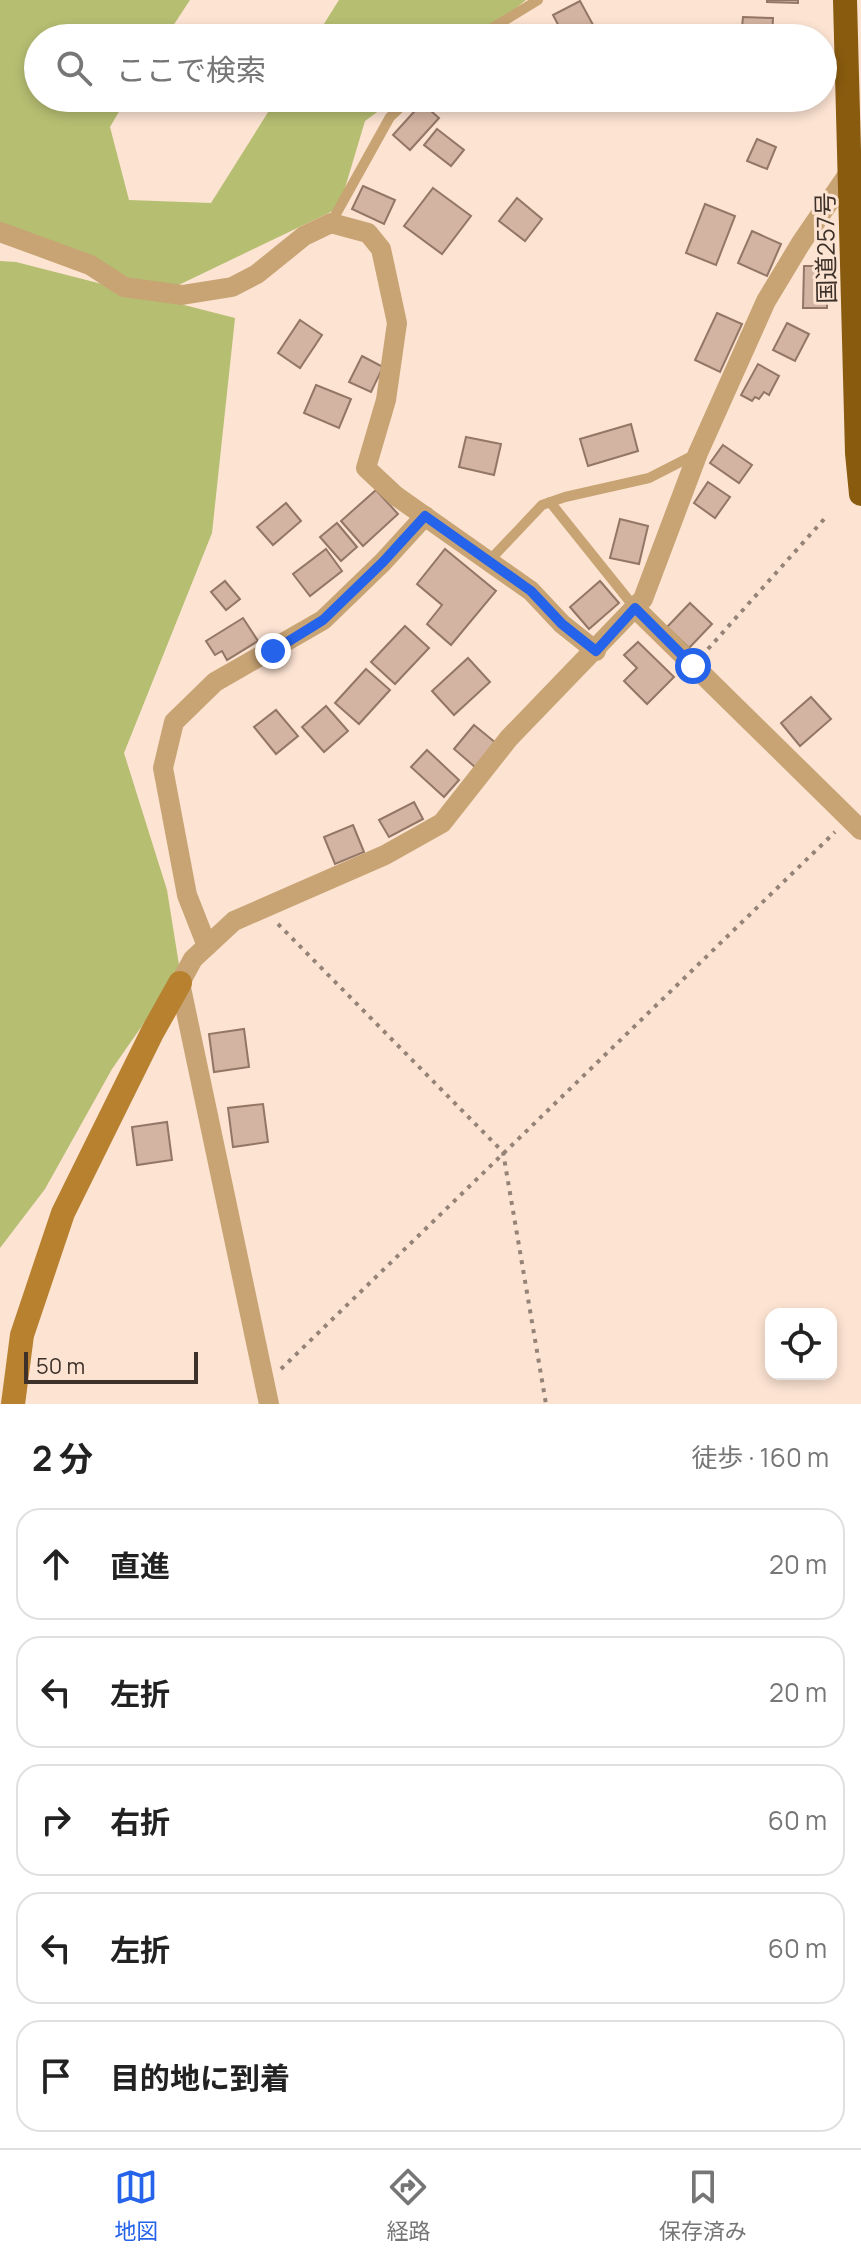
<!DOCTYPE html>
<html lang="ja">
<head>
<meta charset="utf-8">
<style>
  :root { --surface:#fff; --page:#f6f6f6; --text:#222; --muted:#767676; --line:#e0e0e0; --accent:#2563eb }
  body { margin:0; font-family:Manrope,"Noto Sans JP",sans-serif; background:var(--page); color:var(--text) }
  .controls { position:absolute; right:24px; bottom:24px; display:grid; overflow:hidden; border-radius:16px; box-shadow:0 4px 12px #0003 }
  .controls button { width:72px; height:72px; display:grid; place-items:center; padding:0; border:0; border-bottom:2px solid var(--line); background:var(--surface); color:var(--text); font:40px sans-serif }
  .scale { position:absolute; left:24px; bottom:20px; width:174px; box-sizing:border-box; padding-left:8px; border:4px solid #3d3129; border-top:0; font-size:22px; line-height:28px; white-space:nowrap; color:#3d3129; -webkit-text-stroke:6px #fce3d2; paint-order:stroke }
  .stop { position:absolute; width:24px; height:24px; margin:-18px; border:6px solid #2563eb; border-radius:50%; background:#fff }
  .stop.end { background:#2563eb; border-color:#fff; box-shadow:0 2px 8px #0008 }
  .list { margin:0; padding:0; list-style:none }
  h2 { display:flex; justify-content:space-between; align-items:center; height:104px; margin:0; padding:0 32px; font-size:34px }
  h2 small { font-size:26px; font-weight:400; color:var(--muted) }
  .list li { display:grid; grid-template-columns:52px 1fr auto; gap:24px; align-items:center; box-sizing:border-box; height:112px; margin:0 16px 16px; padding:0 16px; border:2px solid var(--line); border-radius:24px }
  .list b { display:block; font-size:30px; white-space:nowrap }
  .list em { font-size:26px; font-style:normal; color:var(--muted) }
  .icon { flex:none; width:44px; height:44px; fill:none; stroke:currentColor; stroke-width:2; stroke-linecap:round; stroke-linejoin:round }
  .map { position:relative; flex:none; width:861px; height:1404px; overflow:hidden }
  .search { position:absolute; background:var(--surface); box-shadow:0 4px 12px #0003; left:24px; right:24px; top:24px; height:88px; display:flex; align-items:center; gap:20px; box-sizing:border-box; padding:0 28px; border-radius:44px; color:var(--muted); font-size:30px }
  .sheet { height:744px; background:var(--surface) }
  nav { display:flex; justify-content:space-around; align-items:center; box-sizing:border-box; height:112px; border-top:2px solid var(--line); background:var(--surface); font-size:22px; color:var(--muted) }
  nav a { display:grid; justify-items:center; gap:4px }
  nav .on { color:var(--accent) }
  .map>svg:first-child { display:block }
  .green { fill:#b6be72 }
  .building { fill:#d3b3a1; stroke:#937665; stroke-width:2 }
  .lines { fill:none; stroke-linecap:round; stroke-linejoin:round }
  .path { stroke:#958377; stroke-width:4; stroke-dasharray:4 6; stroke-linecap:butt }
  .lane { stroke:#c8a474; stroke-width:10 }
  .street { stroke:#c8a474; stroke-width:20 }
  .secondary { stroke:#b78130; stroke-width:24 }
  .highway { stroke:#885b0e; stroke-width:24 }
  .route { stroke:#2563eb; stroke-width:10 }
  .labels { text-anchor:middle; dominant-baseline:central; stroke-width:6; stroke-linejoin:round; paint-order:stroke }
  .street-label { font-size:24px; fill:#3d3129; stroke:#fce3d2 }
</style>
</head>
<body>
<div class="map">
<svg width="861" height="1404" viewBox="0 0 861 1404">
  <rect width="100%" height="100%" fill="#fce3d2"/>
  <g class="green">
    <path d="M0,0H190L165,38H38V98H127L110,127L129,200L211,203L277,98H396L365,121L339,208L164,292L0,235Z"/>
    <path d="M339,0H526L479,38H315Z"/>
    <path d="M0,261L16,262L235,318L212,533L124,753L167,890L180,971L112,1069L45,1189L0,1248Z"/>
  </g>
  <g class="building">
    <path d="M767,0H798V3L767,2Z"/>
    <path d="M580,1L597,32L586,38H565L553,15Z"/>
    <path d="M743,17L773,18L772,38H741Z"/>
    <path d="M660,32L661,38H637Z"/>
    <path d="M422,103L439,118L410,150L393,135Z"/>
    <path d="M437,129L464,150L451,166L424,145Z"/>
    <path d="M757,139L776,147L767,169L747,161Z"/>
    <path d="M363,186L395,200L384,224L352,209Z"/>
    <path d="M433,188L471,216L442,254L404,226Z"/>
    <path d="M517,198L542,219L525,241L499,221Z"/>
    <path d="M705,204L735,216L716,265L686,253Z"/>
    <path d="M752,231L781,244L767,276L738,263Z"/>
    <path d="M804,266H828L827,308H803Z"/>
    <path d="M717,313L742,324L720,372L695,360Z"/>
    <path d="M300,320L322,335L300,368L278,353Z"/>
    <path d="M787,323L809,334L795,361L773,350Z"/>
    <path d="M362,356L383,367L371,392L349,382Z"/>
    <path d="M758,364L779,376L769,395L764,392L759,399L755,397L752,401L741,395Z"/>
    <path d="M316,385L351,399L339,428L304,413Z"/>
    <path d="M631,424L638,451L588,466L580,439Z"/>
    <path d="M466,437L501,444L494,475L459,467Z"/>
    <path d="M723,445L752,465L739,483L710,463Z"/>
    <path d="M708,482L730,497L715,518L694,503Z"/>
    <path d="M376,490L398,514L363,546L341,521Z"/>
    <path d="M286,503L301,521L273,545L257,527Z"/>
    <path d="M620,519L648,526L639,564L610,558Z"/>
    <path d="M337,523L357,547L341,561L320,537Z"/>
    <path d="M326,549L342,571L310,596L293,574Z"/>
    <path d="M445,549L496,591L451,645L427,624L442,605L417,584Z"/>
    <path d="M225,581L240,599L226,610L211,592Z"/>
    <path d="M600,581L619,603L589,629L570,607Z"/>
    <path d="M690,603L712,624L689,648L667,627Z"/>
    <path d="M243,618L258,641L227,660L222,651L215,655L206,641Z"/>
    <path d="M405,626L429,648L395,684L371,662Z"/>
    <path d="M638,642L674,677L647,704L624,681L637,668L624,655Z"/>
    <path d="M468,658L490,682L454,715L432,691Z"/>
    <path d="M366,669L390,690L359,724L335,703Z"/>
    <path d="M811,697L831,719L800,746L781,723Z"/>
    <path d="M326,706L348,731L324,752L302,727Z"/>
    <path d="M276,710L298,736L276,754L254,727Z"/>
    <path d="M474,725L496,743L475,767L454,749Z"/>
    <path d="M427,750L459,780L444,797L411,767Z"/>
    <path d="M414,802L423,819L389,837L379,820Z"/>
    <path d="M353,825L364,852L335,864L324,837Z"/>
    <path d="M244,1029L249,1067L214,1072L209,1034Z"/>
    <path d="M263,1104L268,1142L233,1147L228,1108Z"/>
    <path d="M167,1122L172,1160L137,1165L132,1127Z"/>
  </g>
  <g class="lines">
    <g class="path">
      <path d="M708,649L826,517"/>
      <path d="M278,924L503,1152L546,1404"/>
      <path d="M281,1369L835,832"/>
    </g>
    <g class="lane">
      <path d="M476,38L538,0"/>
      <path d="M331,223L390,117L410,98"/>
      <path d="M550,502L635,608"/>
      <path d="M489,561L542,505L565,497L649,478L696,454"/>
    </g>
    <g class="street">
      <path d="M0,232L90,265L124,287L182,295L232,287L257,274L304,236L331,223L368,233L381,249L397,323L386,400L366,468L396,496L531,591L562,624L596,651"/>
      <path d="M635,608L861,830"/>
      <path d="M207,946L187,895L163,768L174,722L215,682L323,620L383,562L425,516"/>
      <path d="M269,1404L180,983L193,959L234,921L385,855L442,823L509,738L643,599L698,453L766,301L801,243L851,170"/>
    </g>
    <path class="secondary" d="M13,1404L22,1335L63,1213L152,1033L180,983"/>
    <path class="highway" d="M845,0L857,453L861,494"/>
  </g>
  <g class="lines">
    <path class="route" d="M273,651L323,620L383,562L425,516L531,591L562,624L596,651L635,608L693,666"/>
  </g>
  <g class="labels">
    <g class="street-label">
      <text transform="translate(825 248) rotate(-91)">国道257号</text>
    </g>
  </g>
</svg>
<div class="controls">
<button><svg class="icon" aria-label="locate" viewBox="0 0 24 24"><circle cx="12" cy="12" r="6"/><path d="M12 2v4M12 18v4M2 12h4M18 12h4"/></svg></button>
</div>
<div class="scale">50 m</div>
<div class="stop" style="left:693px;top:666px"></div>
<div class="stop end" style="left:273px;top:651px"></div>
<div class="search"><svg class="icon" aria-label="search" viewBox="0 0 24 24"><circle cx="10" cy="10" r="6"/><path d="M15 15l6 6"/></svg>ここで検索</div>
</div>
<section class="sheet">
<h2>2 分<small>徒歩 · 160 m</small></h2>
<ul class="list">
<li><svg class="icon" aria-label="ahead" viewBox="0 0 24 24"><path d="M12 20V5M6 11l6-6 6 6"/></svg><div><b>直進</b></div><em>20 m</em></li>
<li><svg class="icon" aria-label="left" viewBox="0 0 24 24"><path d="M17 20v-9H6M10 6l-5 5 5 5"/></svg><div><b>左折</b></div><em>20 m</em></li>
<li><svg class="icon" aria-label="right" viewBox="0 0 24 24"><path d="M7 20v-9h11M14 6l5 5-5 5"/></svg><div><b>右折</b></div><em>60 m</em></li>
<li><svg class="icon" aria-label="left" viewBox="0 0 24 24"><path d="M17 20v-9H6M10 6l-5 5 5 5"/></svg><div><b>左折</b></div><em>60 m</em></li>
<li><svg class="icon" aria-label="arrive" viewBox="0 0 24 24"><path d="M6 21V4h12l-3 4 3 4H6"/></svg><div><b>目的地に到着</b></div></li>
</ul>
</section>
<nav>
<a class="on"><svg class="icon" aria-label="map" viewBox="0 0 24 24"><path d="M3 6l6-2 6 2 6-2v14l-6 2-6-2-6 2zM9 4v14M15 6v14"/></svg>地図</a>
<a><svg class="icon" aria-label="directions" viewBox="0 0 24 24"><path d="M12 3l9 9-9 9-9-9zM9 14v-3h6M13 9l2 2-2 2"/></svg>経路</a>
<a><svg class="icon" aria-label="saved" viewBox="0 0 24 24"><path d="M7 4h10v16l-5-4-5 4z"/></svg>保存済み</a>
</nav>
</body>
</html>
